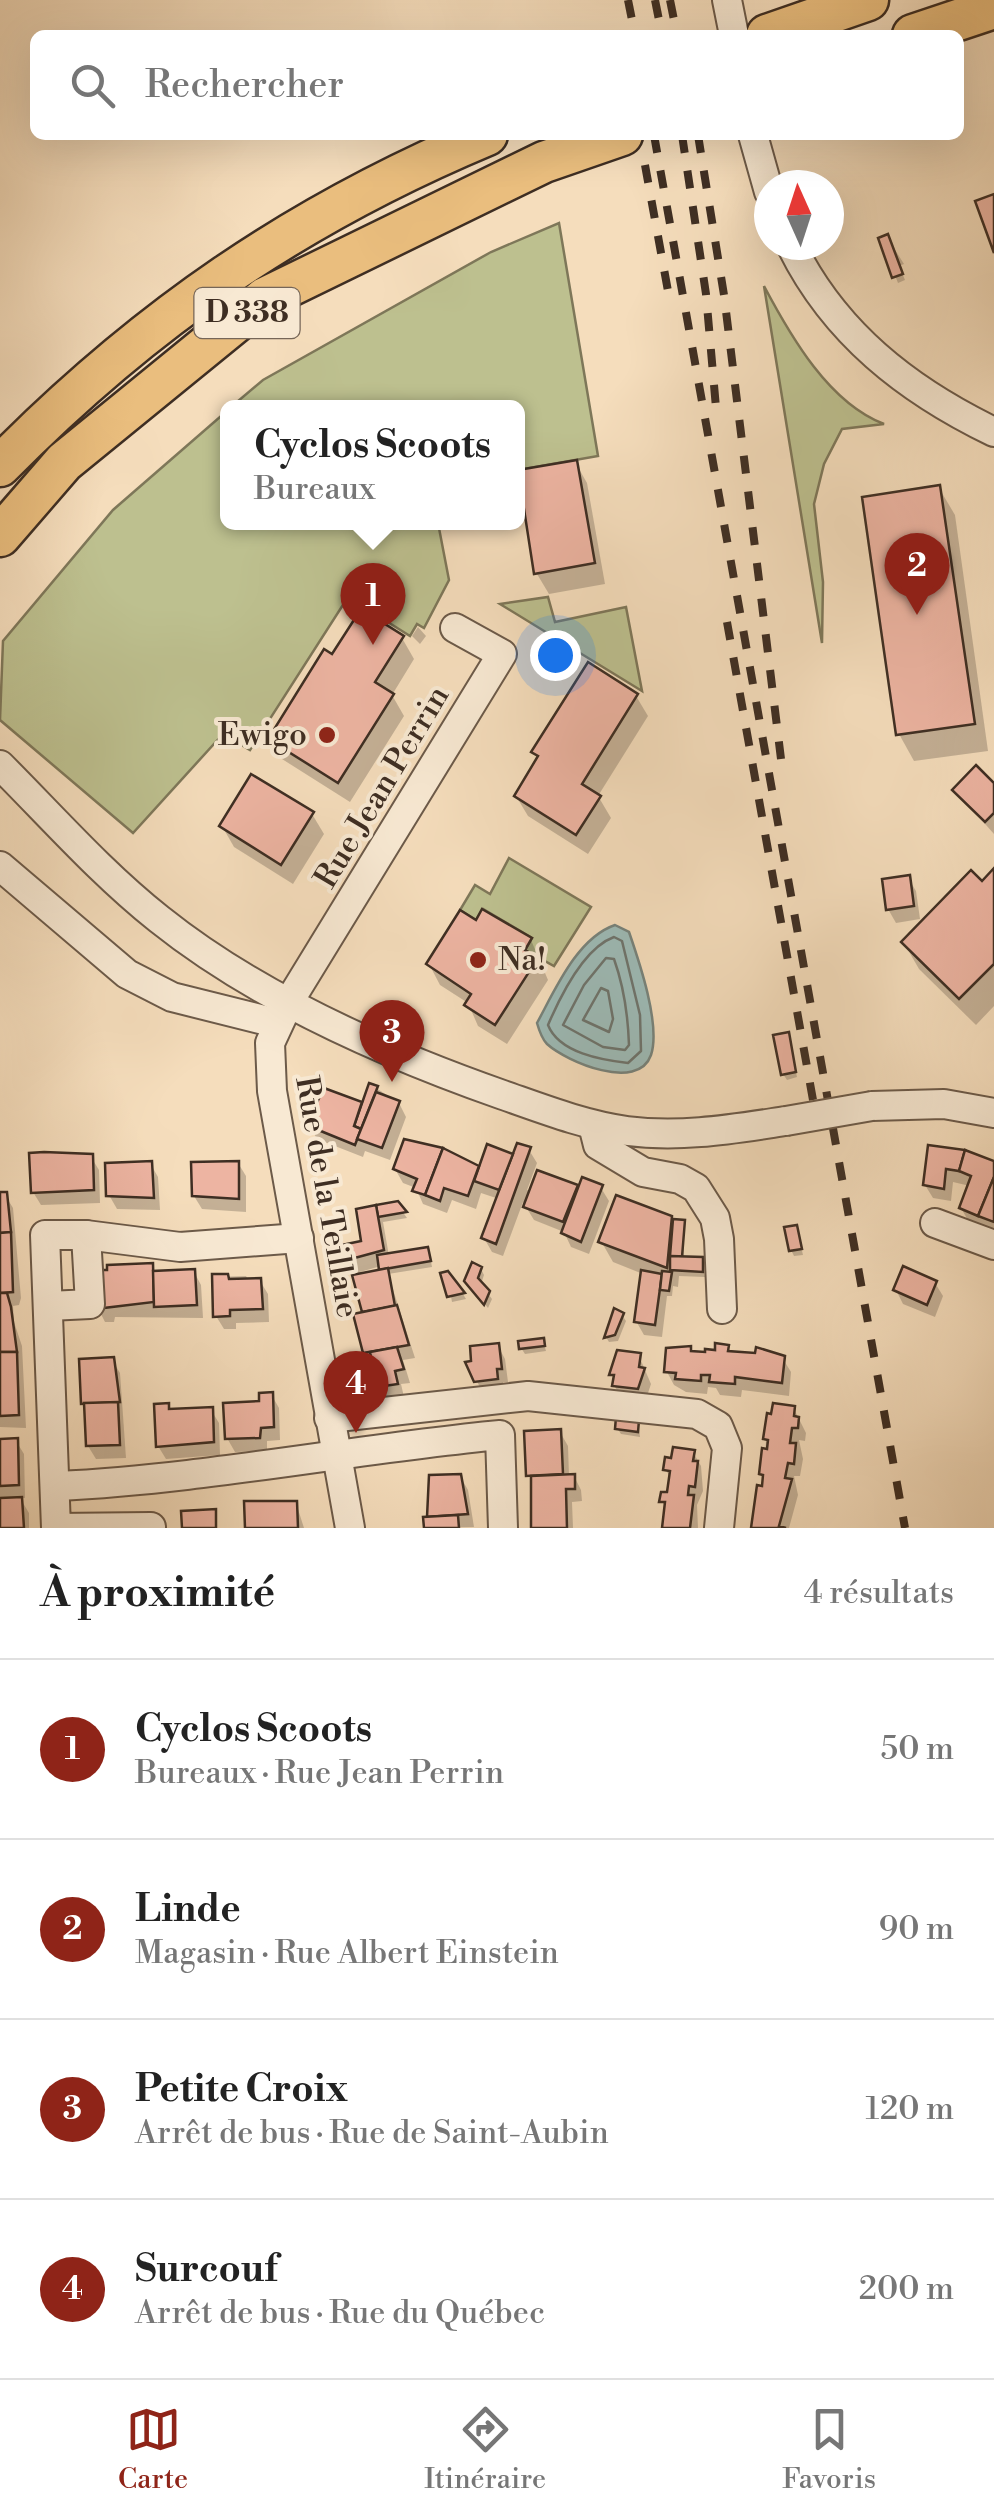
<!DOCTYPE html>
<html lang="fr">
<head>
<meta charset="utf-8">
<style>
  :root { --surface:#fff; --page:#f2f2f2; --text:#222; --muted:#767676; --line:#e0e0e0; --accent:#8f2418 }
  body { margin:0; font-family:"Libre Bodoni",serif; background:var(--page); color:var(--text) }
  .compass { position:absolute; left:754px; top:170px; width:90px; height:90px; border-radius:50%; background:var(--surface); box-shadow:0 10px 40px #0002; rotate:357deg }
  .you { position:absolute; left:555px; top:655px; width:35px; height:35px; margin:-25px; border:8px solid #fff; border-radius:50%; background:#1a73e8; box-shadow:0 0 0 15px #1a73e833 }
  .badge { display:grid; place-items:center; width:65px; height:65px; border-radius:50%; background:var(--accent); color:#fff; font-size:32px; font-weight:700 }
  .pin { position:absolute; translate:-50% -82px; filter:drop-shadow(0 2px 5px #0008) }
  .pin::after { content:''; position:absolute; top:52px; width:35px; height:30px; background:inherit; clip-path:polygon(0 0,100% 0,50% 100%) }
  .popup { position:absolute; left:220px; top:400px; width:305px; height:130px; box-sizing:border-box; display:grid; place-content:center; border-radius:15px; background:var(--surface); filter:drop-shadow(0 2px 8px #0005); font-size:32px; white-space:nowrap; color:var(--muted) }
  .popup b { font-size:38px; color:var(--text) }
  .popup::after { content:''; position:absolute; left:50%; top:100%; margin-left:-20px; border:20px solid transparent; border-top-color:var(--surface) }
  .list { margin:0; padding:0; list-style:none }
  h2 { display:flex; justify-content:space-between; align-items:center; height:130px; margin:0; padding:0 40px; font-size:42px }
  h2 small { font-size:32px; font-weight:400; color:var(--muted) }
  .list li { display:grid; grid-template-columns:65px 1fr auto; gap:30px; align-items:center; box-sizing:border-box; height:180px; padding:0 40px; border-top:2px solid var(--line) }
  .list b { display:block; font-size:38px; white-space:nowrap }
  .list p { margin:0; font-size:32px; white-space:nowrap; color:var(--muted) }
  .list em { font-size:32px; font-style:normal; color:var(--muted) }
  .icon { flex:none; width:55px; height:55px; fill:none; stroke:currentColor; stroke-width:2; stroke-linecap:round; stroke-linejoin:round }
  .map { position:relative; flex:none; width:994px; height:1528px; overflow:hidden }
  .search { position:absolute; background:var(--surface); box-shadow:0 10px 40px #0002; left:30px; right:30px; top:30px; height:110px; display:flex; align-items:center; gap:25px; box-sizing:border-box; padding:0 35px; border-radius:15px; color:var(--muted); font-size:38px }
  .sheet { height:850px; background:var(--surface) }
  nav { display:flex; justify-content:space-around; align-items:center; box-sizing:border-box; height:140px; border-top:2px solid var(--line); background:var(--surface); font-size:28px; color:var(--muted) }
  nav a { display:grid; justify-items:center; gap:5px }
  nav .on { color:var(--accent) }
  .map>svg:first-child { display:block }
  .green { fill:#bdc08f; stroke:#7e7759; stroke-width:2.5 }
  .water { fill:#9dbbb7; stroke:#77837c; stroke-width:2.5 }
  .shadow { fill:#0003; fill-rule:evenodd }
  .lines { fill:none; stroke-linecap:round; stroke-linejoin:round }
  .shore { stroke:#6e746d; stroke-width:2.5 }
  .building { fill:#edb4a2; stroke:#3e2e23; stroke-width:2.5 }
  .minor-casing { stroke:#6c5a49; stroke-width:32 }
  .highway-casing { stroke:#3e2e23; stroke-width:45 }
  .minor { stroke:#f8e9d3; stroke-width:28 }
  .highway { stroke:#eabe7e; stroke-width:40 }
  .rail { stroke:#3e2e23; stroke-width:8; stroke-dasharray:18 18; stroke-linecap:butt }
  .minor-bridge-casing { stroke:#6c5a49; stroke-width:32; stroke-linecap:butt }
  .minor-bridge { stroke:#f8e9d3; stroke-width:28 }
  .poi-dot { fill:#8f2418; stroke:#f8e9d3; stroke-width:4 }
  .labels { text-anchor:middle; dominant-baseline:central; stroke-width:8; stroke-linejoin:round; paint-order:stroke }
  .shield { fill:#f8e9d3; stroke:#766658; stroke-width:2.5 }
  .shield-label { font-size:30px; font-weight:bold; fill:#3e2e23 }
  .poi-label { font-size:32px; fill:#3e2e23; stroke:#f8e9d3; text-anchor:end }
  .street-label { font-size:32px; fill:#3e2e23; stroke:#f8e9d3 }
</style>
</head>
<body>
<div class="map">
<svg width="994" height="1528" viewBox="0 0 994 1528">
  <rect width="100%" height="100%" fill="#f5ddbc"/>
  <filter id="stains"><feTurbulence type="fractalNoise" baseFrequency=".002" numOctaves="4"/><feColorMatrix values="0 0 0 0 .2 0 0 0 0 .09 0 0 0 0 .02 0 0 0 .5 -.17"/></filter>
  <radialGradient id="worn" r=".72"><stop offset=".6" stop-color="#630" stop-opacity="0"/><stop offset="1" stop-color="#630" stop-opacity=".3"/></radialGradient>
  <g class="green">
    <path d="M559,223L598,456L518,470V408L231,407L263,380L491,252Z"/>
    <path d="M764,286C791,337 829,403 884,424L842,429L824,464L814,504L823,582L822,643Z"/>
    <path d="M228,410V522L438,523L449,580L424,628L417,624L410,636L348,597L250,750L223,734L133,833L0,720L3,641L113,510Z"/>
    <path d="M548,597L555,622L626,607L642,691L500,604Z"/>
    <path d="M509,858L591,907L554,966L525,950L532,938L483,909L476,920L460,910L475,885L490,894Z"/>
  </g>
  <path class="water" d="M615,925L629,932C639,961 661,1025 651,1055C638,1092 567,1062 547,1044C542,1039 539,1030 537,1023C555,990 577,938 615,925Z"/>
  <g class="shadow">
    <path d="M887,237L904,264L899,266L905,280L898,283L881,240Z"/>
    <path d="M575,462L587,483L605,584L549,594L537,574L519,472Z"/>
    <path d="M939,488L955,515L988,751L914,761L899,734Z"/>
    <path d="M418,627L426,636L420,644L412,636Z"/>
    <path d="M402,638L414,659L392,695L404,716L350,802L282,759L270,739L333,658Z"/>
    <path d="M636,696L648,716L598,796L611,818L588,854L528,816L516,796L539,760L534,752Z"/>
    <path d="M994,786V834L955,790Z"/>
    <path d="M312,814L324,834L293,884L234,847L222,826Z"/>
    <path d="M994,872V1006L976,1025L919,969L904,943Z"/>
    <path d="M908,878L916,891L920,919L896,923L888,909Z"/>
    <path d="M477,923L531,940L548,980L507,1044L478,1026L468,1003L440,985L429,964Z"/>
    <path d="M787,1034L797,1077L787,1080L783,1074Z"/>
    <path d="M376,1088L399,1103L406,1117L390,1160L365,1151L363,1157L317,1139L309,1125L363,1107Z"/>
    <path d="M930,1148L994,1164V1231L969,1222L961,1208L970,1186L953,1182L951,1201L933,1198L925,1185Z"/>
    <path d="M529,1150L537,1163L527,1190L532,1191L539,1173L581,1189L601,1188L609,1201L589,1254L571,1247L564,1232L534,1220L523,1202L503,1256L492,1252L484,1238L499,1199L481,1193L476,1209L452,1200L447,1213L423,1204L416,1188L403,1183L395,1169L458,1160L481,1169Z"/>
    <path d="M91,1157L99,1170L100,1203L41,1205L33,1192Z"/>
    <path d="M150,1163L158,1177L160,1210L117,1209L109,1195Z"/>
    <path d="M238,1163L246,1176V1212L202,1209L194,1196Z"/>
    <path d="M0,1195H5L13,1208L21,1298L19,1305L13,1306L14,1322L22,1346L26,1428L0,1427Z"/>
    <path d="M397,1204L407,1218L383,1222L389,1256H430L432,1267L388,1274L415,1358L403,1360L410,1383L401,1384L404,1397L380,1401L365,1352V1314L354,1273L350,1274L342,1261L364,1243L359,1211ZM381,1266L382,1272L361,1276L360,1272Z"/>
    <path d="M670,1218L683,1222L684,1258L702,1259L705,1277L679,1276L678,1287L673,1286L672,1296H667L662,1337L644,1335L636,1321L643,1274L613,1262L601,1241Z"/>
    <path d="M796,1228L803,1255L794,1256L791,1250Z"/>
    <path d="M151,1266L156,1273L194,1272L201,1285L203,1318L115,1317L114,1322H105L98,1308Z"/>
    <path d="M481,1269L484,1275L481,1284L492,1299L488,1308L471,1287Z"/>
    <path d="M447,1273L463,1294L466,1299L452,1302Z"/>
    <path d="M246,1276L249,1281H260L268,1294L269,1322L236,1323V1329H224L216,1316L214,1277Z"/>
    <path d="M935,1283L943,1296L935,1317L903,1304L896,1290Z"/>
    <path d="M622,1315L626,1321L618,1341L609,1342L606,1337Z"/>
    <path d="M543,1341L546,1351L525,1354L521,1348Z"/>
    <path d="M498,1346L505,1359L508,1382H503L504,1392L484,1395L468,1364Z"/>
    <path d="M728,1347L732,1354L757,1356L758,1349L783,1359L791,1372L789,1396L742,1390L741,1397L720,1395L716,1388L708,1387L707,1394L686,1392L674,1385L667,1372L690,1349L693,1353Z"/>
    <path d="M639,1356L651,1384L645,1402L622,1399L614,1385Z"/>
    <path d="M112,1360L120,1373L126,1458L96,1459L88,1446Z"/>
    <path d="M271,1394L279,1408L280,1440L267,1441V1451L235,1452L227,1438Z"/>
    <path d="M168,1406L171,1411L211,1410L219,1423L220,1455L166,1459L158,1446Z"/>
    <path d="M794,1409L806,1433L805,1441L799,1440L803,1459L800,1476H794L798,1495L789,1528H754L764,1489L766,1439Z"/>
    <path d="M638,1422L640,1437L621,1434L617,1428Z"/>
    <path d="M560,1432L568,1446L569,1476H574L581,1490L582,1501L572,1502L573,1528H534V1484L529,1475Z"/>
    <path d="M0,1441H16L24,1454L25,1498H20L29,1513V1528H0Z"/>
    <path d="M693,1452L701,1466L703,1491L697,1505L698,1528H664L667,1509L662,1501L670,1495L671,1479L666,1470Z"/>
    <path d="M460,1476L468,1490L474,1527L426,1528Z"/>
    <path d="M296,1503L304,1528H247Z"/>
  </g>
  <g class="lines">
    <g class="shore">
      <path d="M614,937L622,941L640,1015L641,1051L628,1063C602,1060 559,1053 548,1025C560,997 584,948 614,937Z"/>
      <path d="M606,958L614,959C624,987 628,1015 629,1045L625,1050L603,1047L563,1025L584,985Z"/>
      <path d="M601,988L608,991L613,1019L609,1032L583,1020Z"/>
    </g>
  </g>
  <g class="building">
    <path d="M994,194V253L975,201Z"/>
    <path d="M888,234L903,274L892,278L878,238Z"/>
    <path d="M577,460L595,563L534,574L518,470Z"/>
    <path d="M940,485L975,724L896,735L862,497Z"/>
    <path d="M361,609L404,636L375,682L394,694L338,783L268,739L324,649L332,654Z"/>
    <path d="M588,662L638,694L582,784L601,796L576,835L514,796L538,756L531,752Z"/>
    <path d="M976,765L994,783V813L985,822L952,790Z"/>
    <path d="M251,774L314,812L281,865L219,826Z"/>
    <path d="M994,868V964L959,999L901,942L971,870L982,881Z"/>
    <path d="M910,875L914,906L886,910L882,879Z"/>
    <path d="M482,909L532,938L525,950L538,958L495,1025L464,1005L471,994L426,964L460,910L476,920Z"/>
    <path d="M789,1032L796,1072L781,1075L773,1035Z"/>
    <path d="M369,1083L378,1086L361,1129L354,1126Z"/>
    <path d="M324,1088L362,1102L354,1126L361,1129L355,1145L306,1125Z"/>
    <path d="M376,1092L400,1101L382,1148L357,1139Z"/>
    <path d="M404,1139L443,1148L425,1195L412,1191L417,1179L393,1169Z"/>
    <path d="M517,1143L531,1147L496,1244L481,1238Z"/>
    <path d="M487,1144L513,1154L499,1190L474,1181Z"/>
    <path d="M928,1145L965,1150L959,1171L946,1169L944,1189L923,1185Z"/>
    <path d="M443,1148L479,1166L468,1196L444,1188L440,1201L425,1195Z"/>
    <path d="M965,1150L994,1161V1177L978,1216L959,1208L971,1176L959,1171Z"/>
    <path d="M44,1152L93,1154L94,1190L31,1193L29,1153Z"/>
    <path d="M152,1161L154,1198L106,1196L105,1163Z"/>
    <path d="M239,1161V1199L192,1196L191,1162Z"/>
    <path d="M537,1170L578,1185L563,1222L523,1207Z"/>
    <path d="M582,1177L603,1185L581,1242L561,1233Z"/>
    <path d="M994,1177V1222L978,1216Z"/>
    <path d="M0,1192H7L11,1232L0,1233Z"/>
    <path d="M616,1195L672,1216L667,1268L598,1242Z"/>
    <path d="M398,1201L407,1212L378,1217L376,1205Z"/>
    <path d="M376,1205L384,1250L340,1262L337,1246L361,1241L356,1209Z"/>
    <path d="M673,1219L685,1220L682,1257L670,1256Z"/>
    <path d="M797,1225L802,1249L789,1251L784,1227Z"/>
    <path d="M11,1232L13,1292L0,1293V1233Z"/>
    <path d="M428,1247L431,1261L379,1270L377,1255Z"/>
    <path d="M670,1256L703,1257V1272L670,1270Z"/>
    <path d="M472,1262L482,1267L478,1278L490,1291L484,1305L464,1281Z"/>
    <path d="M153,1263L154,1302L95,1309L93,1270H107V1265Z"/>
    <path d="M903,1266L937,1281L927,1305L893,1290Z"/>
    <path d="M388,1268L395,1306L362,1312L352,1275Z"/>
    <path d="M195,1269L197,1305L154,1307L153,1271Z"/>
    <path d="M641,1270L662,1274L655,1325L634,1322Z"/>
    <path d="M448,1271L465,1293L447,1297L440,1273Z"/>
    <path d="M662,1271L672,1272L669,1291L660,1290Z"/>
    <path d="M212,1274H228L229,1279L261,1278L263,1309L230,1310V1316L213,1317Z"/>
    <path d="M0,1293H7L11,1307L17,1352H0Z"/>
    <path d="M397,1305L409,1345L363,1353L353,1314Z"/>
    <path d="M614,1308L624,1313L615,1335L604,1338Z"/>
    <path d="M544,1338L545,1346L519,1349L518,1341Z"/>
    <path d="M499,1343L502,1369H497L498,1379L474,1382L465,1362L471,1361L470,1346Z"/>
    <path d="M715,1343L729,1345L728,1351L755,1353L756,1347L785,1356L782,1383L735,1377V1384L709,1382L710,1375H701V1381L675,1379L676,1373L664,1372L666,1348L691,1346V1351L705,1352V1349L715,1350Z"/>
    <path d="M397,1347L404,1369L395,1371L398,1384L370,1388L366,1364L372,1362L370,1352Z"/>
    <path d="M617,1350L641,1353L639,1367L645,1368L638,1389L612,1386L614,1375H609Z"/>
    <path d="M0,1352H17L19,1415L0,1416Z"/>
    <path d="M114,1357L120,1402L81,1404L79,1359Z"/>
    <path d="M273,1392L274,1427L261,1428L260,1438L225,1439L223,1403L259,1401V1393Z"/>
    <path d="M118,1402L120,1445L86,1446L84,1403Z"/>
    <path d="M169,1403V1409L213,1407L214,1442L156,1447L154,1404Z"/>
    <path d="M773,1403L795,1406L794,1416L799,1417L798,1428H792L790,1443H796L794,1464L788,1463L785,1478L792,1479L779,1526L786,1528H751L757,1485L762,1486L763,1475L759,1474L762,1448L767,1449L768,1440L763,1439L767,1413L771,1414Z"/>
    <path d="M616,1417L639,1420L638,1432L615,1429Z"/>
    <path d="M561,1429L563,1474L526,1476L524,1431Z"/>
    <path d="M18,1438L19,1485L0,1486V1439Z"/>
    <path d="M673,1447L695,1450L693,1461H698L695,1487L689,1486L688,1495H694L690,1528H662L665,1502H659L661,1492H667L670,1471L663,1470L665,1457L671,1458Z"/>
    <path d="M461,1474L468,1514L427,1517L429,1475Z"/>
    <path d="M575,1474V1489H566L567,1528H531V1476Z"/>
    <path d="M22,1497L24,1528H0V1498Z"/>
    <path d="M244,1501H297L298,1528H245Z"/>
    <path d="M216,1509V1528H182L181,1511Z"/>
    <path d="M458,1515L459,1528H424L423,1517Z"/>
  </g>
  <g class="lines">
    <g class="minor-casing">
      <g id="minor">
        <path d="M727,0L734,35"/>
        <path d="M753,135L769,192"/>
        <path d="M791,245C834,333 907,390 994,432"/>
        <path d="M0,765C52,817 101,873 159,919C255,996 386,1054 503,1095C543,1109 584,1125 627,1131C681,1138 732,1129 786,1121"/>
        <path d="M0,866L127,974L172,997L276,1023"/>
        <path d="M872,1106L944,1104L994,1113"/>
        <path d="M593,1125L598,1145L643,1172L680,1179L696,1188L715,1218L719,1239L722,1309"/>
        <path d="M935,1223L994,1245"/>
        <path d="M49,1306L90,1304L86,1235"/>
        <path d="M329,1418L528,1396L697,1414L718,1426L727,1448L719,1528"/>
        <path d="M57,1486C206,1479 352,1449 500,1435L503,1528"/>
        <path d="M151,1527L56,1528L45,1235H86L180,1247L299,1238"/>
        <path d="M350,1528L272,1091L270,1043L290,1000L502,654L455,628"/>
      </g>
    </g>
    <g class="highway-casing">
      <g id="highway">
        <path d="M767,35L868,0"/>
        <path d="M913,35L994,8"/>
        <path d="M0,466C145,319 296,215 487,135"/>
        <path d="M0,536L64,462L265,298L544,162L622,135"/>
      </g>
    </g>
    <use href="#minor" class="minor"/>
    <use href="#highway" class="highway"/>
    <g class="rail">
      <path d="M628,0L635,35"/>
      <path d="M655,0L662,35"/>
      <path d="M670,0L677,35"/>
      <path d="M654,135L905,1528"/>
      <path d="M682,135L706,294L717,419"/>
      <path d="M698,135L724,295L781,759"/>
      <path d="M645,165L670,302"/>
      <path d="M727,622L813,1100"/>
    </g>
    <g class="minor-bridge-casing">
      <path id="minor-bridge" d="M786,1121L872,1106"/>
    </g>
    <use href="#minor-bridge" class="minor-bridge"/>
  </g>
  <g class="poi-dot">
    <circle cx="327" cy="735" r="10"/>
    <circle cx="478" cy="960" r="10"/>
  </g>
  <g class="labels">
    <rect class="shield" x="194.5" y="288" width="105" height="50" rx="8"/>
    <g class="shield-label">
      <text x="247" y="313">D 338</text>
    </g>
    <g class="poi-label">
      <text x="307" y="735">Ewigo</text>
      <text x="498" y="960" text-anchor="start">Na!</text>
    </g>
    <g class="street-label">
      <text transform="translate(382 787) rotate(-59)">Rue Jean Perrin</text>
      <text transform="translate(327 1197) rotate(80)">Rue de la Teillaie</text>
    </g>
  </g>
  <rect width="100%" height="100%" filter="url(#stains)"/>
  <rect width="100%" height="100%" fill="url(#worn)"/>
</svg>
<svg class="compass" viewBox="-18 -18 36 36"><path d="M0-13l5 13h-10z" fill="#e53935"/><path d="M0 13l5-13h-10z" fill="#767676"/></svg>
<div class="you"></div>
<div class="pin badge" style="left:373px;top:645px">1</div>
<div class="popup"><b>Cyclos Scoots</b>Bureaux</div>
<div class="pin badge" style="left:917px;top:615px">2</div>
<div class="pin badge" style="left:392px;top:1082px">3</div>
<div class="pin badge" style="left:356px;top:1433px">4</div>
<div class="search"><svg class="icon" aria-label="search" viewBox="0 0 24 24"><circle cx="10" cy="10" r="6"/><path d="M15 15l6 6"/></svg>Rechercher</div>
</div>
<section class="sheet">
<h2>À proximité<small>4 résultats</small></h2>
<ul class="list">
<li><span class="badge">1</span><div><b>Cyclos Scoots</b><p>Bureaux · Rue Jean Perrin</p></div><em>50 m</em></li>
<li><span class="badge">2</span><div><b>Linde</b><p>Magasin · Rue Albert Einstein</p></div><em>90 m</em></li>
<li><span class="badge">3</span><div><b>Petite Croix</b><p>Arrêt de bus · Rue de Saint-Aubin</p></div><em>120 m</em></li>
<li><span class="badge">4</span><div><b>Surcouf</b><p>Arrêt de bus · Rue du Québec</p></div><em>200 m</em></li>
</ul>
</section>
<nav>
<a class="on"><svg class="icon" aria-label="map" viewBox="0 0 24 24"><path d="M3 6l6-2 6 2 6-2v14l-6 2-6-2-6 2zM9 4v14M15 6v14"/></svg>Carte</a>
<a><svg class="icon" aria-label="directions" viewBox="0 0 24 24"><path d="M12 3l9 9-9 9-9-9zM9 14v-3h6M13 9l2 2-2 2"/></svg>Itinéraire</a>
<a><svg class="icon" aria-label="saved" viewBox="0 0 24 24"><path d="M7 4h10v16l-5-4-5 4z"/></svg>Favoris</a>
</nav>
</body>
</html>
